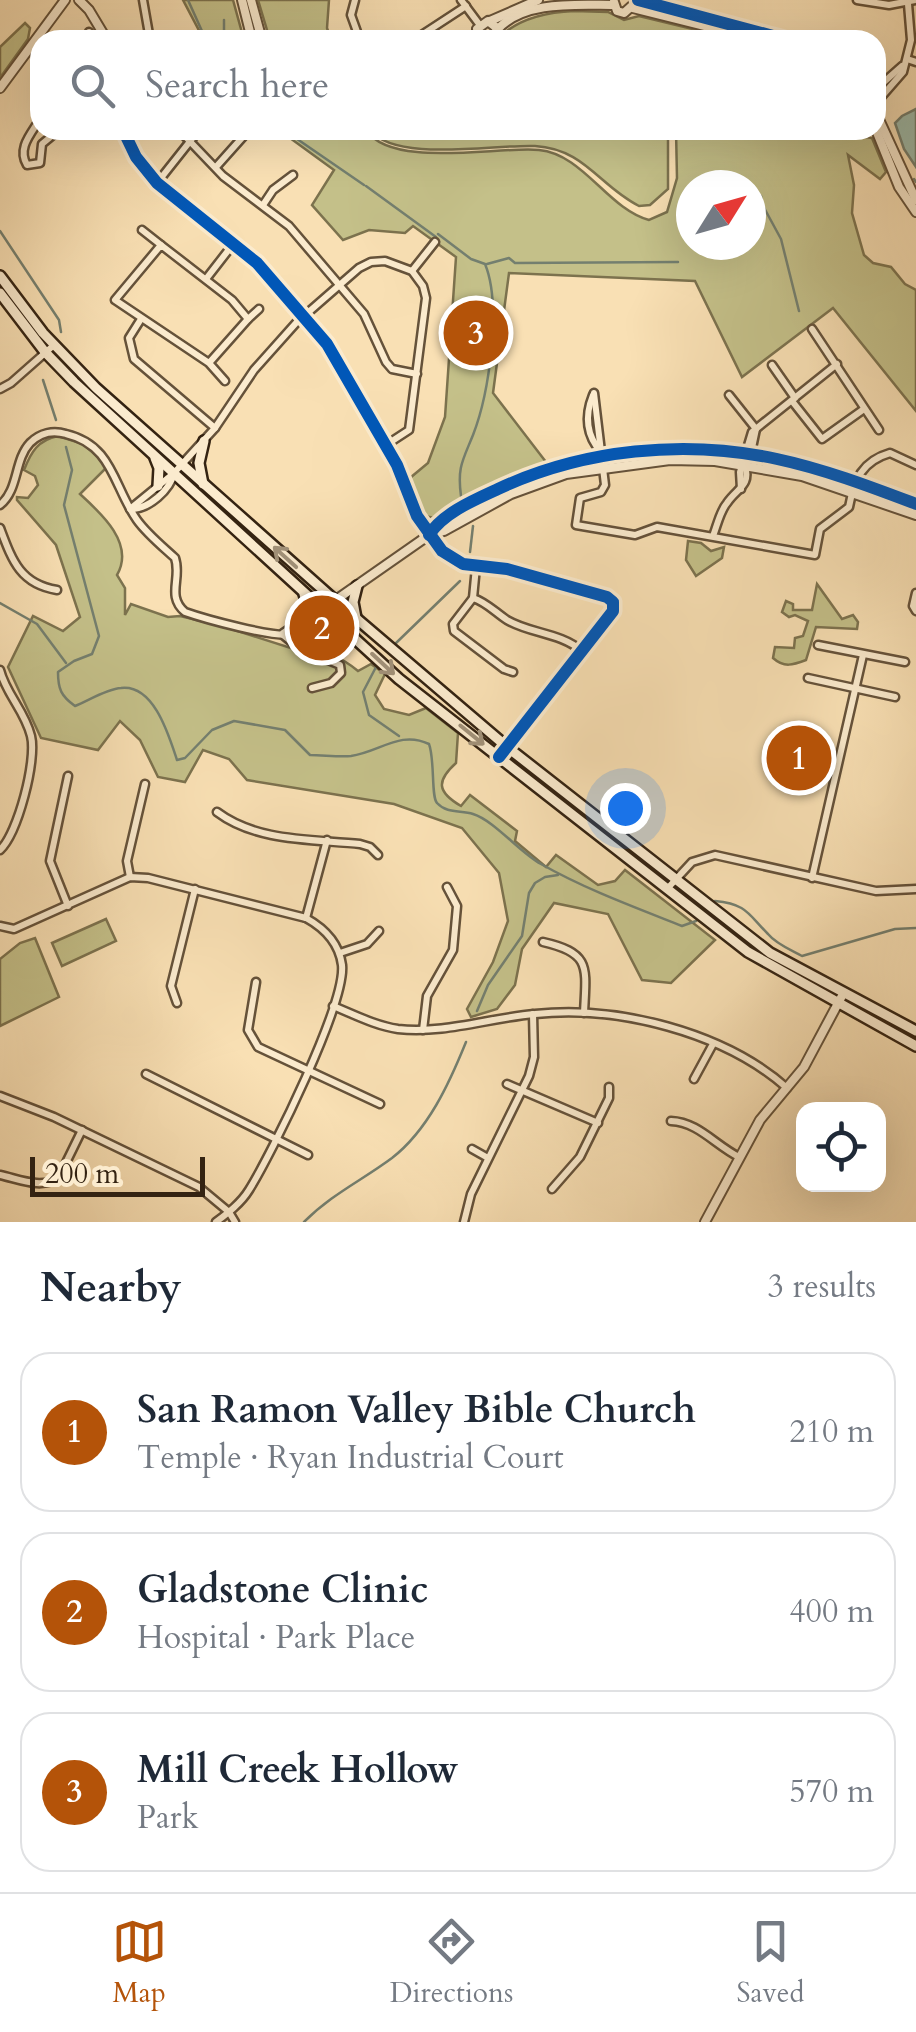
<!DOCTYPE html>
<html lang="en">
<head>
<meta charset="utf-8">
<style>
  :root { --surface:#fff; --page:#f6f6f7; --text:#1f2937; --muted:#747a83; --line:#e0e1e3; --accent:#b45309 }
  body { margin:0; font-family:Cardo,serif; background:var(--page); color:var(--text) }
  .controls { position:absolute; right:30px; bottom:30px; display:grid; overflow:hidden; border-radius:20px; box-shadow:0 10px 40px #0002 }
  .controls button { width:90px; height:90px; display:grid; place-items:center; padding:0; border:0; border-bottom:2px solid var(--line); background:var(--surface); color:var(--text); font:50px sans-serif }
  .compass { position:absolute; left:676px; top:170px; width:90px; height:90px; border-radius:50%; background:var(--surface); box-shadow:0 10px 40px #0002; rotate:53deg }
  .scale { position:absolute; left:30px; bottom:25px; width:175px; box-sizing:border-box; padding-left:10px; border:5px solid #342312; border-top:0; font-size:28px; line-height:35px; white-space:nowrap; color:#342312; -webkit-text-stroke:8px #fbebce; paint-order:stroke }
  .you { position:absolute; left:625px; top:808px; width:35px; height:35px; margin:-25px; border:8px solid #fff; border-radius:50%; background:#1a73e8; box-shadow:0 0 0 15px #1a73e833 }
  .badge { display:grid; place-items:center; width:65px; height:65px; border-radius:50%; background:var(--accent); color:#fff; font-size:32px; font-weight:700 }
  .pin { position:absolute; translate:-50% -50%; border:5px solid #fff; box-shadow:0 2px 10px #0006 }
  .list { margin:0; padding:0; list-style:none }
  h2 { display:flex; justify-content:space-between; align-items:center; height:130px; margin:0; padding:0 40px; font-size:42px }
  h2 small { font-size:32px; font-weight:400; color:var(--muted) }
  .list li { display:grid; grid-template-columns:65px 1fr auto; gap:30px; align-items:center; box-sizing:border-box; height:160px; margin:0 20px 20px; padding:0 20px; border:2px solid var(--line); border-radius:30px }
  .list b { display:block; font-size:38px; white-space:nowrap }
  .list p { margin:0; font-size:32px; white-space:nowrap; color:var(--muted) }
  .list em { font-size:32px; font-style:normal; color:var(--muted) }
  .icon { flex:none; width:55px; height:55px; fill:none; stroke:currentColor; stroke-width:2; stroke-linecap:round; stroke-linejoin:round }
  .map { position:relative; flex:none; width:916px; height:1222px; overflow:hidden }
  .search { position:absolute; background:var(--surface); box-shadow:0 10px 40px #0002; left:30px; right:30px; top:30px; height:110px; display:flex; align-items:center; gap:25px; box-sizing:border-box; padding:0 35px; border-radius:30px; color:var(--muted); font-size:38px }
  .sheet { height:670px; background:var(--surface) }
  nav { display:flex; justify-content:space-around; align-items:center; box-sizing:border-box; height:140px; border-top:2px solid var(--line); background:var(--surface); font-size:28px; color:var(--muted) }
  nav a { display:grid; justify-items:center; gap:5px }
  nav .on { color:var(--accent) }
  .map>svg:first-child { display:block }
  .green { fill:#c4c089; stroke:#7c724e; stroke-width:2.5; fill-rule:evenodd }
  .water { fill:#9ebdad; stroke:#747f6f; stroke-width:2.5 }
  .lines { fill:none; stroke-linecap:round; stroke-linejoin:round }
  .stream { stroke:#747f6f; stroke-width:2.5 }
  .minor-casing { stroke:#65523a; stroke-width:11 }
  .tertiary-casing { stroke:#65523a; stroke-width:12 }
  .secondary-casing { stroke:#342312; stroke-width:14 }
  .minor { stroke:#fbebce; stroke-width:6 }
  .tertiary { stroke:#fbebce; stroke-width:8 }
  .secondary { stroke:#fbebce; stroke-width:9 }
  .cycleway-casing { stroke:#fbebce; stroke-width:19 }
  .cycleway { stroke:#0057b8; stroke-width:12 }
  .oneway { stroke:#a19179 }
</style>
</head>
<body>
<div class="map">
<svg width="916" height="1222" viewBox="0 0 916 1222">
  <rect width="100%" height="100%" fill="#f9e0b4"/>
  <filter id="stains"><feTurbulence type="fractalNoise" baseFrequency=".002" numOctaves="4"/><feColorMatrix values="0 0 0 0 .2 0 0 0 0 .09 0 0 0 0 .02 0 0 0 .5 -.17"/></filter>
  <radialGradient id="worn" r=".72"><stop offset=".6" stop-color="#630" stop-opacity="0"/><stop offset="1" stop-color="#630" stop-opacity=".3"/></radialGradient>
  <g class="green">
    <path d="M183,0H233L244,40H204Z"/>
    <path d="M258,0H329L327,28L331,40H270Z"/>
    <path d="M574,11L608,12L624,20L639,16L738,40H503L504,33C524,17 549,12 574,11Z"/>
    <path d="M25,23L30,28L28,39L0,78V47Z"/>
    <path d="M279,130H366C392,169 497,146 539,150C583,154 608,209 649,220L667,212L677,178L676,130H855L860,136L872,138L886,172L880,179L848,155L854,185L852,213L864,255L873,263L891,267L905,284L916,290V411L833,308L742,377L695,281L509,273L493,393L546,462L480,491L434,518L425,516L410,478L428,463L445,417L456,257L413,226L405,233L369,230L343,240L312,205L334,170ZM691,185H751V245H691Z"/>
    <path d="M370,130H668V189L650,205L639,206C599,186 585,149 535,146C495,144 396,163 370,130Z"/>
    <path d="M58,436L83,444L108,466L80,494C102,514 135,544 117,575L125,588V615L131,604L168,617L180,616L222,626L300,651C323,648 341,657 358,671L371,664L385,674L375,695L384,709L409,715L426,708L458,733L456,763C436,781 437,792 461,806L470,795L517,831L515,841L546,867L556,855L598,885L615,881L625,870L715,940L671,983L642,980L608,914L554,903L522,949L515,985L497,1009L471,1017L467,1009L493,962L508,921L499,873L462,828L394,804L247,780L229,759L203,750L185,782L158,777L140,740L120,721L98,750L41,738L8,667L33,616L63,631L80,617L56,545L17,500V497L28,498L38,485L35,476L24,470C31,452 38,440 58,436Z"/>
    <path d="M688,541L701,543L711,551L724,547L722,558L696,576L686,560Z"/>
    <path d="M817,584L842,619L853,615L858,622L857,629L816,627L806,660C793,665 784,668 773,658L775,647L794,648L795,638L803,636L808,621L795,615L789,617L782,612L786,601L793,604V610H812Z"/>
    <path d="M106,919L116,941L62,966L52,943Z"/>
    <path d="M35,938L59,997L0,1026V959L20,943Z"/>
  </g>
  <path class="water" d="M916,109V167L904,149L895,123L902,116Z"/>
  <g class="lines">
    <g class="stream">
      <path d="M188,0L206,40"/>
      <path d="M224,40V20"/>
      <path d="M284,130L364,185"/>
      <path d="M914,179L916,182"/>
      <path d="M366,186L436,237"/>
      <path d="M761,196L762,204L781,239L799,311"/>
      <path d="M0,231L59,320L61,332"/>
      <path d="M438,234L471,259L485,264C502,305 489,394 473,435C463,460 457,467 461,496"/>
      <path d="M487,264L509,258L515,263L678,262"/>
      <path d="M43,380L56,420"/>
      <path d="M66,447L72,470L64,505L99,636L92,654L74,661L58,672C58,689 61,696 75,706C88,701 106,689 121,688C154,684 169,736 177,760L185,758L212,730L234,721L285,730L310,755C323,755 338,757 351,756C380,752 400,730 429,744C435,760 431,797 437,803C447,814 461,810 473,814C495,821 519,852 541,864C585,889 634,907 682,926L696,921"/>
      <path d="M470,552L473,526"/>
      <path d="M0,603L37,624L66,663"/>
      <path d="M395,644L460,581"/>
      <path d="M376,667L363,692L369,715L399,736"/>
      <path d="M715,901C747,904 748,914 768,934C776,944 791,950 802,956L895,929L916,928"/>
      <path d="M477,1011L488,985L522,936L529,893L535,883L545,877L558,875"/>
      <path d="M304,1222C332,1194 361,1181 392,1158C428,1130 449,1084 466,1042"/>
    </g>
    <g class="minor-casing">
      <g id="minor">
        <path d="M143,0L150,40"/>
        <path d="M355,0L351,15L360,40"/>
        <path d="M461,0L479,24"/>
        <path d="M857,0L889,5L915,0"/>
        <path d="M87,40L89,32"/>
        <path d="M414,40L466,6"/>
        <path d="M907,59L916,62"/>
        <path d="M876,89L902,66"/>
        <path d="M876,103L903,72L911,40L908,4"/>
        <path d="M40,119C31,134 17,148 27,165L40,163L42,144L59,130"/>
        <path d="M179,130L223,176L289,226L364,314L386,362L392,369L417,374"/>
        <path d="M216,167L249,130"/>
        <path d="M157,183L199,130"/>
        <path d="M263,205L273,190L293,175"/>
        <path d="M142,230L161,245"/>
        <path d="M412,271L435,242"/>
        <path d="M206,279L234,243"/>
        <path d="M141,319L129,338L134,359L215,428"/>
        <path d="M248,319L259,309"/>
        <path d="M812,329L879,430"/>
        <path d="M209,363L248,319L232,300L161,245L115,300L209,363L225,381"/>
        <path d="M772,365L795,398"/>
        <path d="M0,389L11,383L54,345"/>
        <path d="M594,393L605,485L601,492L580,498L576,525L635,535L657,527L815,555L820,529L849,507C854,480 862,461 890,453L916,465"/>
        <path d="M593,395C585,415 586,435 601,452"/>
        <path d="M729,395L756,429"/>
        <path d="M792,401L822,439L864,409"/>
        <path d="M746,454L752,448L756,429"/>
        <path d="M741,489L740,472L752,432L837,364"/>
        <path d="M0,505C19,490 14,460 30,443C40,433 53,430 66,434C113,445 113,486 137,520C147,534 162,546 175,558C182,578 166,596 185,612C202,618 276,639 292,634C302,632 317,619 323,611"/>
        <path d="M130,509L174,473L215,428L254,370L296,323L359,268L371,262L385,261L412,271L423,286L426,298L409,430L386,445"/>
        <path d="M131,509C149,509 170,490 174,473"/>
        <path d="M0,528C12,560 20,584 57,590"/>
        <path d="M429,535L442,551L463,564L507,569L607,597L613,602V611L499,757"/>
        <path d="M713,536C717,526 720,511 727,503C737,488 751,486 745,466"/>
        <path d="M476,567L473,598L453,624L454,631L504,669L513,672"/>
        <path d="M916,593L913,606L916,611"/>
        <path d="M473,598C486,602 495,612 507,620C531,634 559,632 582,651"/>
        <path d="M283,633L316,611L323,609"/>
        <path d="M283,635L299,648L340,665L341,673L331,683L312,688"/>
        <path d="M818,645L905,662"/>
        <path d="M0,670C6,694 25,711 31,736C37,760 18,833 0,850"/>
        <path d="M808,678L895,697"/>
        <path d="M217,812C257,842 312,839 360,844L370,847L378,855"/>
        <path d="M130,877L127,861L145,784"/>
        <path d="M812,878L863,655"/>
        <path d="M667,889L692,862L715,855L876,891L916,889"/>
        <path d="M68,906L50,861L68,776"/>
        <path d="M306,918L327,840"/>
        <path d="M0,926L14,929L130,877L148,878L306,918C324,928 339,943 342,965C346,1003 272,1153 249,1190C241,1203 228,1213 216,1222"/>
        <path d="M543,942C592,953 586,968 584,1013"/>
        <path d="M340,953L367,944L379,931"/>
        <path d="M256,982L248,1030L258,1047L380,1104"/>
        <path d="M177,1003L171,986L195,889"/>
        <path d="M333,1006C353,1014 376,1026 398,1029C445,1034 488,1018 535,1014C617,1005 724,1032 787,1088"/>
        <path d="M423,1030L427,996L453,950L457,906L447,887"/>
        <path d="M146,1074L308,1155"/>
        <path d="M694,1079L713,1044"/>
        <path d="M507,1084L598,1123"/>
        <path d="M0,1096L54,1117L199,1187L229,1212L235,1222"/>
        <path d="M671,1121C698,1122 715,1145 739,1157"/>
        <path d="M472,1149L488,1158"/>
        <path d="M0,1175C19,1179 42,1190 59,1177L82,1130"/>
        <path d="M552,1189L580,1157L609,1098V1087"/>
        <path d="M464,1222L471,1194L529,1076L534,1057L533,1014"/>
      </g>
    </g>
    <g class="tertiary-casing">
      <g id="tertiary">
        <path d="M79,0L89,10L107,40"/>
        <path d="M242,0L252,40"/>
        <path d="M251,0L262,40"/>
        <path d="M638,0L788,40"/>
        <path d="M614,2L617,11L624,13L634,4"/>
        <path d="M633,8L761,40"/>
        <path d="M490,21L538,0"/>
        <path d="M497,30C523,0 577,5 614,5"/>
        <path d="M481,40L477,29L488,21L497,28L493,40"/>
        <path d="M0,88L65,0"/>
        <path d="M876,113L916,200"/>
        <path d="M123,130L136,157L157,183L257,263L327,344L397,465L410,502L429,535"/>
        <path d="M876,130L899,187L916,212"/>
        <path d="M429,535L444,531L511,494L566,474L670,460L715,461L802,476L916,515"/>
        <path d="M323,609L429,535C443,513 474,500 498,489C583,449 685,439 777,459C824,469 871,487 916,504"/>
        <path d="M705,1222L760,1120L804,1067L843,994"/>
      </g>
    </g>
    <g class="secondary-casing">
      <g id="secondary">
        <path d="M0,276L43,333L96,388L330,596L507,747L770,953L916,1031"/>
        <path d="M0,293L45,352L74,382L399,679L748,952L916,1046"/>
        <path d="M155,458L159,468L158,486"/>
        <path d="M203,484L199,463L204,441"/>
        <path d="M356,618L353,602L357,586"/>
        <path d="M304,619L307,603L304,594"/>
      </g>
    </g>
    <use href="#minor" class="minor"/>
    <use href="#tertiary" class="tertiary"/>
    <use href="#secondary" class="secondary"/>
    <g class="cycleway-casing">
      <g id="cycleway">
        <path d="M638,0L788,40"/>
        <path d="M123,130L136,157L157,183L257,263L327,344L397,465L417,516L442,551L463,564L507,569L607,597L613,602V611L499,757"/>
        <path d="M429,535C443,513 474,500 498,489C583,449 685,439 777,459C824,469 871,487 916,504"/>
      </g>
    </g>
    <use href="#cycleway" class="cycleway"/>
  </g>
  <defs><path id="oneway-shaft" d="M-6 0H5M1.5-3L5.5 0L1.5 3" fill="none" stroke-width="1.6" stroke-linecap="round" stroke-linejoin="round" transform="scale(2.5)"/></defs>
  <g class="oneway">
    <use href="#oneway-shaft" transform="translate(285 557) rotate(-138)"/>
    <use href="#oneway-shaft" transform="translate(383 664) rotate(43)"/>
    <use href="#oneway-shaft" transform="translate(472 735) rotate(39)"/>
  </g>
  <rect width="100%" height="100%" filter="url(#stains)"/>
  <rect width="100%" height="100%" fill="url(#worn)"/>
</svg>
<div class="controls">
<button><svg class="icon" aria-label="locate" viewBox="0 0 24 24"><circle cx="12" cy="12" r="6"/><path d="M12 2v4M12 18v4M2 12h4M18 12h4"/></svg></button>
</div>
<svg class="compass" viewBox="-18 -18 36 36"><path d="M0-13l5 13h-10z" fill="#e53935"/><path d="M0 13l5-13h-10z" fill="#747a83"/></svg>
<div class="scale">200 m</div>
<div class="you"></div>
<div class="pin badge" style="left:799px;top:758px">1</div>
<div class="pin badge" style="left:322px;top:628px">2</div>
<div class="pin badge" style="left:476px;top:333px">3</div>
<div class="search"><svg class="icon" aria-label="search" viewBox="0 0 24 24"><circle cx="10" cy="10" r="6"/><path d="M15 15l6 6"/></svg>Search here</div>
</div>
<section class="sheet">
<h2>Nearby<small>3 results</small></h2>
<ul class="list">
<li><span class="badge">1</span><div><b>San Ramon Valley Bible Church</b><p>Temple · Ryan Industrial Court</p></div><em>210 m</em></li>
<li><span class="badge">2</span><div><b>Gladstone Clinic</b><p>Hospital · Park Place</p></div><em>400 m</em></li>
<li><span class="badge">3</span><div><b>Mill Creek Hollow</b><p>Park</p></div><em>570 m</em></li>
</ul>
</section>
<nav>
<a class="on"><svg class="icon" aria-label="map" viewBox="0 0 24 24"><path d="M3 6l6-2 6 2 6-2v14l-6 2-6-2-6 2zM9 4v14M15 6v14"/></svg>Map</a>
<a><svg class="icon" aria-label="directions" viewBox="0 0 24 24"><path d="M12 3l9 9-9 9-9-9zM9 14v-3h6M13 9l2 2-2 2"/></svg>Directions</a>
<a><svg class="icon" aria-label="saved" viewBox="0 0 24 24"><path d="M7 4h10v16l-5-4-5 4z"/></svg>Saved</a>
</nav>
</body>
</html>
